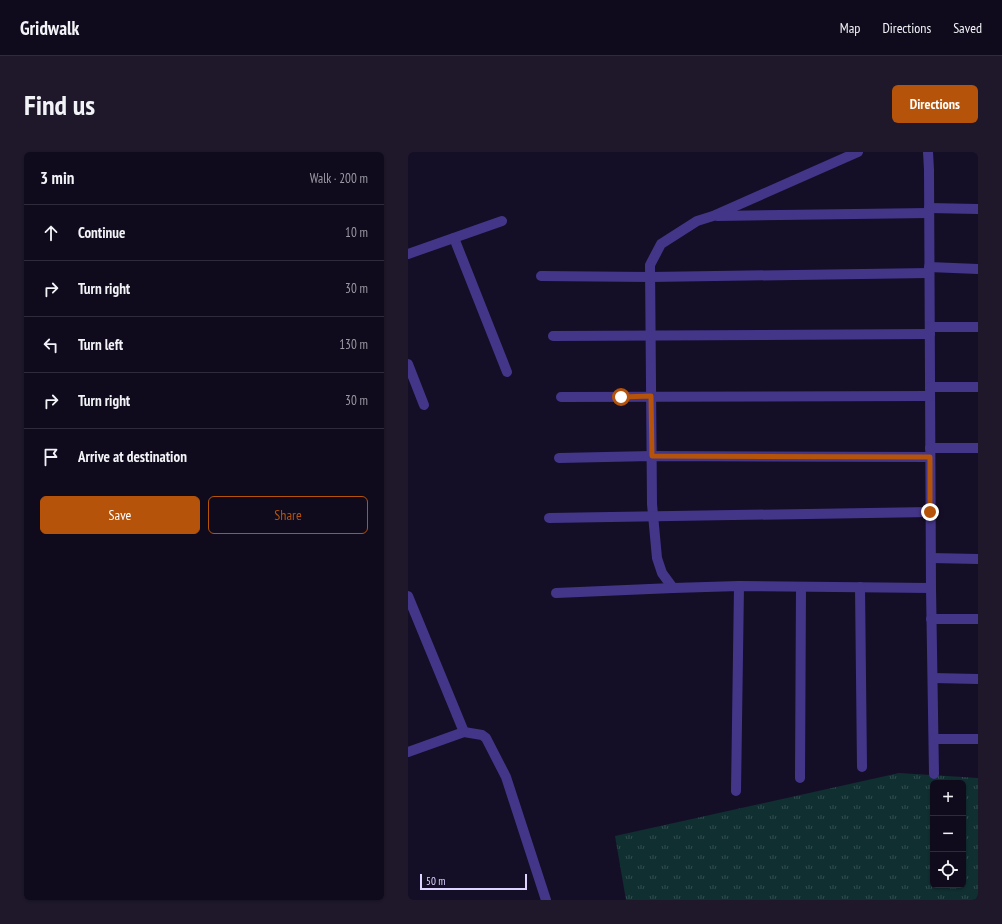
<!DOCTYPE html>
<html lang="en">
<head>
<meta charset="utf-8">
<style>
  :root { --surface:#100a1d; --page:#1e182a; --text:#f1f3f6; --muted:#9c9aa4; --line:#302b3b; --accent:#b45309 }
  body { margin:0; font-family:"PT Sans Narrow",sans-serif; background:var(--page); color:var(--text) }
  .controls { position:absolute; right:12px; bottom:12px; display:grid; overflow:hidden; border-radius:6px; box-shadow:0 1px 3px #0004 }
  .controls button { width:36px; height:36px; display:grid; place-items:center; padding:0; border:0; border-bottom:1px solid var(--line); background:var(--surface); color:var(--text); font:20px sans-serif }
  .scale { position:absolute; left:12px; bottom:10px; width:107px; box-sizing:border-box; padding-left:4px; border:2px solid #ded4ff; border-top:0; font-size:11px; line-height:14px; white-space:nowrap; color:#ded4ff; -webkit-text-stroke:3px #150e27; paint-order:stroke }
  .stop { position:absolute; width:12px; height:12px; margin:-9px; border:3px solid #b45309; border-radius:50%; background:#fff }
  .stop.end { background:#b45309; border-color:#fff; box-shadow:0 1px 4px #0008 }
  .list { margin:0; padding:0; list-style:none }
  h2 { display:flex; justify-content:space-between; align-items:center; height:52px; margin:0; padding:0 16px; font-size:17px }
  h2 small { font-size:13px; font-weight:400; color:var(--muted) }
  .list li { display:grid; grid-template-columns:26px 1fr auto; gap:12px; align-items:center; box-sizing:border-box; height:56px; padding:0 16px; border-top:1px solid var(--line) }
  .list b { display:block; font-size:15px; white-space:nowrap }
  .list em { font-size:13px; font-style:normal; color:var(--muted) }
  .actions { display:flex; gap:8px; padding:12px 16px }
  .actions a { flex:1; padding:9px 0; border:1px solid var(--accent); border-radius:6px; text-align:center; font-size:14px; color:var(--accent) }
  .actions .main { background:var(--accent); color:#fff }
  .icon { flex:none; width:22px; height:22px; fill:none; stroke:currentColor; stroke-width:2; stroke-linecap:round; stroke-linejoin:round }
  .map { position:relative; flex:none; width:570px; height:748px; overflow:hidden; border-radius:6px }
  header { display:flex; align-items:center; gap:24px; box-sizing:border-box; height:56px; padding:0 20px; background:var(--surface); border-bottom:1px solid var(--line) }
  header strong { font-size:19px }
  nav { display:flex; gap:22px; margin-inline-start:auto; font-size:14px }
  .intro { display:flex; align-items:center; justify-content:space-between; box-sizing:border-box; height:96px; padding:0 24px }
  h1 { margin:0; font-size:28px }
  .button { padding:10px 18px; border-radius:6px; background:var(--accent); color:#fff; font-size:14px; font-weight:700 }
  main { display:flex; gap:24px; padding:0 24px }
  aside { flex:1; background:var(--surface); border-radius:6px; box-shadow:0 1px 3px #0004 }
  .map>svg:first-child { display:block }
  .grass { fill:url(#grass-tufts); fill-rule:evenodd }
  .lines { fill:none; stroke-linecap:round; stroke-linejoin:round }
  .minor { stroke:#433689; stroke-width:10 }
  .route { stroke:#b45309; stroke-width:5 }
</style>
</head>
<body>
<header>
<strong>Gridwalk</strong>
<nav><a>Map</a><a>Directions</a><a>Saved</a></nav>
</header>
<div class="intro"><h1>Find us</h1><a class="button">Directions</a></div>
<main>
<aside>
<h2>3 min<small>Walk · 200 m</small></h2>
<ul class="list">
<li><svg class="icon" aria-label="ahead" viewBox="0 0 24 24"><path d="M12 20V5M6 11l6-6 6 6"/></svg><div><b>Continue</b></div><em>10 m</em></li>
<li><svg class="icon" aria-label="right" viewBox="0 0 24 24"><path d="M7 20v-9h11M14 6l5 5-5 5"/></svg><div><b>Turn right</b></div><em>30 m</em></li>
<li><svg class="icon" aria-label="left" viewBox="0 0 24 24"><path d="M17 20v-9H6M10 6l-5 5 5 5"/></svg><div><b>Turn left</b></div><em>130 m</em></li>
<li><svg class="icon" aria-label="right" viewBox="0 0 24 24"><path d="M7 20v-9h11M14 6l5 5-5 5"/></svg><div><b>Turn right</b></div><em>30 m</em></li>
<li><svg class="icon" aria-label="arrive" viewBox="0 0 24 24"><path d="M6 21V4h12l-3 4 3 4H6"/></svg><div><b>Arrive at destination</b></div></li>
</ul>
<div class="actions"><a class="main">Save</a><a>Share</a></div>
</aside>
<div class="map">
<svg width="570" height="748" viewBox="0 0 570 748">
  <defs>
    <pattern id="grass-tufts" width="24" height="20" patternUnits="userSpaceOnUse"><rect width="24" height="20" fill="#102f31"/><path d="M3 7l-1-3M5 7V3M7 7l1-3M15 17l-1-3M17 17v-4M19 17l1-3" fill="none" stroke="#324c50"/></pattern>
  </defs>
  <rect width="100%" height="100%" fill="#150e27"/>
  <path class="grass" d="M491,621L570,626V748H218L207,684ZM525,631H555V733H525Z"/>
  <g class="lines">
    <g class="minor">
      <path d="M450,0L305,64L289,69L253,92L242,113L244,352L249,406L254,421L265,436L331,434L523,436"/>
      <path d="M520,0L521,18L523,436L526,622"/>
      <path d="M521,56L570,57"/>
      <path d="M309,64L521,61"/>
      <path d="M46,86L99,220"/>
      <path d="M0,102L94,69"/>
      <path d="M521,115L570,117"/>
      <path d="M133,124L242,125L521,121"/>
      <path d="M522,175H570"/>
      <path d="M145,184L522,182"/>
      <path d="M0,212L16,253"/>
      <path d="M522,235H570"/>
      <path d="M153,245L522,244"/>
      <path d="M522,296H570"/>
      <path d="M151,306L244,304L522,305"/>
      <path d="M141,366L522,360"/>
      <path d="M523,406L570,407"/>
      <path d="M452,435L454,615"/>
      <path d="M148,441L265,436"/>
      <path d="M0,444L56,580"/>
      <path d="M523,467H570"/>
      <path d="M525,526L570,527"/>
      <path d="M526,587H570"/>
      <path d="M0,600L56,580L74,583L78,586L98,625L138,748"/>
      <path d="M392,626L393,435"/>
      <path d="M328,639L331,434"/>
    </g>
  </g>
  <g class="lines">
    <path class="route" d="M213,245L243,244L244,304L522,305V360"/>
  </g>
</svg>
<div class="controls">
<button>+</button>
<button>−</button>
<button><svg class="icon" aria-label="locate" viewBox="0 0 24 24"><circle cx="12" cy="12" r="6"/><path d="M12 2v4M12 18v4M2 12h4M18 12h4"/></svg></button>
</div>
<div class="scale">50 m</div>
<div class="stop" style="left:213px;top:245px"></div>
<div class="stop end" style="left:522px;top:360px"></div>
</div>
</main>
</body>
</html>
